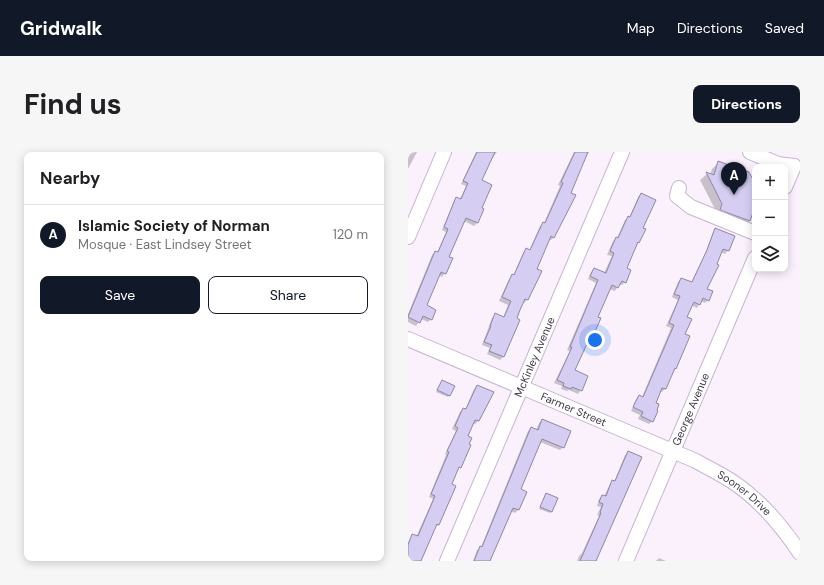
<!DOCTYPE html>
<html lang="en">
<head>
<meta charset="utf-8">
<style>
  :root { --surface:#fff; --page:#f6f6f6; --text:#202124; --muted:#757577; --line:#e0e0e0; --accent:#111827 }
  body { margin:0; font-family:"DM Sans",sans-serif; background:var(--page); color:var(--text) }
  .controls { position:absolute; right:12px; top:12px; display:grid; overflow:hidden; border-radius:8px; box-shadow:0 2px 10px #0003 }
  .controls button { width:36px; height:36px; display:grid; place-items:center; padding:0; border:0; border-bottom:1px solid var(--line); background:var(--surface); color:var(--text); font:20px sans-serif }
  .you { position:absolute; left:187px; top:188px; width:14px; height:14px; margin:-10px; border:3px solid #fff; border-radius:50%; background:#1a73e8; box-shadow:0 0 0 6px #1a73e833 }
  .badge { display:grid; place-items:center; width:26px; height:26px; border-radius:50%; background:var(--accent); color:#fff; font-size:13px; font-weight:700 }
  .pin { position:absolute; translate:-50% -33px; filter:drop-shadow(0 1px 2px #0008) }
  .pin::after { content:''; position:absolute; top:21px; width:14px; height:12px; background:inherit; clip-path:polygon(0 0,100% 0,50% 100%) }
  .list { margin:0; padding:0; list-style:none }
  h2 { display:flex; justify-content:space-between; align-items:center; height:52px; margin:0; padding:0 16px; font-size:17px }
  h2 small { font-size:13px; font-weight:400; color:var(--muted) }
  .list li { display:grid; grid-template-columns:26px 1fr auto; gap:12px; align-items:center; box-sizing:border-box; height:60px; padding:0 16px; border-top:1px solid var(--line) }
  .list b { display:block; font-size:15px; white-space:nowrap }
  .list p { margin:0; font-size:13px; white-space:nowrap; color:var(--muted) }
  .list em { font-size:13px; font-style:normal; color:var(--muted) }
  .actions { display:flex; gap:8px; padding:12px 16px }
  .actions a { flex:1; padding:9px 0; border:1px solid var(--accent); border-radius:8px; text-align:center; font-size:14px; color:var(--accent) }
  .actions .main { background:var(--accent); color:#fff }
  .icon { flex:none; width:22px; height:22px; fill:none; stroke:currentColor; stroke-width:2; stroke-linecap:round; stroke-linejoin:round }
  .map { position:relative; flex:none; width:392px; height:409px; overflow:hidden; border-radius:8px }
  header { display:flex; align-items:center; gap:24px; box-sizing:border-box; height:56px; padding:0 20px; background:var(--accent); color:#fff }
  header strong { font-size:19px }
  nav { display:flex; gap:22px; margin-inline-start:auto; font-size:14px }
  .intro { display:flex; align-items:center; justify-content:space-between; box-sizing:border-box; height:96px; padding:0 24px }
  h1 { margin:0; font-size:28px }
  .button { padding:10px 18px; border-radius:8px; background:var(--accent); color:#fff; font-size:14px; font-weight:700 }
  main { display:flex; gap:24px; padding:0 24px }
  aside { flex:1; background:var(--surface); border-radius:8px; box-shadow:0 2px 10px #0003 }
  .map>svg:first-child { display:block }
  .shadow { fill:#0003 }
  .building { fill:#d5cef2; stroke:#8d87a5 }
  .lines { fill:none; stroke-linecap:round; stroke-linejoin:round }
  .minor-casing { stroke:#c8b4d0; stroke-width:16 }
  .minor { stroke:#fff; stroke-width:14 }
  .labels { text-anchor:middle; dominant-baseline:central; stroke-width:3; stroke-linejoin:round; paint-order:stroke }
  .street-label { font-size:11px; fill:#3f3743; stroke:#fff }
</style>
</head>
<body>
<header>
<strong>Gridwalk</strong>
<nav><a>Map</a><a>Directions</a><a>Saved</a></nav>
</header>
<div class="intro"><h1>Find us</h1><a class="button">Directions</a></div>
<main>
<aside>
<h2>Nearby<small></small></h2>
<ul class="list">
<li><span class="badge">A</span><div><b>Islamic Society of Norman</b><p>Mosque · East Lindsey Street</p></div><em>120 m</em></li>
</ul>
<div class="actions"><a class="main">Save</a><a>Share</a></div>
</aside>
<div class="map">
<svg width="392" height="409" viewBox="0 0 392 409">
  <rect width="100%" height="100%" fill="#faf1fd"/>
  <g class="shadow">
    <path d="M0,0H9L0,17Z"/>
    <path d="M68,0H89L85,5H84L73,29L72,56L70,70L66,74L56,69L40,105L37,121L34,125L31,123L17,154L23,167L20,170L13,167L8,174L0,170V162L24,103L27,100L29,101L38,80L34,78L46,49L49,46L52,47L58,34L53,32Z"/>
    <path d="M166,0H181L175,9L146,85L143,88L141,87L128,117L119,148L116,151L114,150L95,205L92,208L79,202L82,196L74,193L84,166L87,163L95,166L100,153L91,149L101,127L105,124L115,101L118,97L121,99L132,74L136,71L152,34L150,33Z"/>
    <path d="M311,10L347,34V52L341,69L335,75L308,59L292,28L299,22L302,23L304,17Z"/>
    <path d="M233,42V77L231,90L227,94L217,116V130L214,133L211,132L207,139L201,137L189,166L185,182L182,185L166,219L173,238L170,242L161,238L159,239L153,237L154,234L146,231L162,199L159,198L188,131L180,127L183,120L186,117L196,121L204,104L199,103L205,89L209,86L217,68L221,66L230,45Z"/>
    <path d="M308,77L320,98L317,102L313,100L298,137L300,148L297,151L293,149L289,156L283,153L278,166L276,183L280,185L267,216L264,219L257,237L254,240L252,239L246,251L244,269L241,272L230,267L232,263L223,259L228,247L231,244L234,245L263,176L258,174L270,148L264,145L270,130L274,127L283,131L297,102L305,80Z"/>
    <path d="M34,229L41,244L40,245L28,240Z"/>
    <path d="M69,234L84,241L70,269L67,272L65,271L58,285L52,315L48,318L31,373L27,375L12,409H0V390L5,383L8,385L25,347L21,345L38,303L37,302L48,279L44,277L52,260L55,257L57,258L66,237Z"/>
    <path d="M134,268L155,295L152,298L132,290L111,338L118,341L110,358L107,361L102,359L81,409H65L69,398L73,395L120,279L123,276L128,278L131,271Z"/>
    <path d="M221,300L187,409H169L171,404L174,401L191,364L189,363L193,355L189,354L191,347L195,344H196L202,332L206,330L217,303Z"/>
    <path d="M138,342L149,346L142,361L131,357Z"/>
    <path d="M251,406L258,409H248Z"/>
  </g>
  <g class="building">
    <path d="M69,0H87L74,28L84,33L74,56L76,57L70,71L58,66L41,105L45,106L38,122L33,120L19,153L28,158L24,168L15,164L12,171L0,165L27,99L30,100L40,77L36,75L48,45L53,47L60,31L55,29Z"/>
    <path d="M167,0H180L163,41L168,43L146,86L143,84L135,103L129,117L134,119L120,148L117,147L112,158L109,166L112,168L96,205L81,199L84,193L76,190L83,174H82L87,161L96,165L103,149L94,145L104,122L106,123L118,96L122,98L135,70L137,71L155,31L153,30Z"/>
    <path d="M310,9L341,20L344,26L347,24V55L342,69L312,58L314,52L298,20L306,23Z"/>
    <path d="M233,41L248,48L235,76L238,77L231,91L230,90L219,116L223,118L218,131L214,129L210,136L204,133L190,165L193,166L186,182L184,181L167,218L180,224L174,239L164,235L163,237L155,234L156,231L149,228L164,195H162L190,128L182,124L186,116L198,121L206,101L202,99L208,85L210,86L220,64L222,65Z"/>
    <path d="M307,76L327,84L321,99L315,97L309,112L311,113L299,137L305,139L301,149L295,146L292,153L286,150L279,165L284,167L277,182L282,184L268,217L267,216L258,237L254,236L248,251L251,252L249,258L250,259L245,270L233,264L235,260L225,255L231,243L235,245L266,173L261,171L272,144L266,142L273,126L284,130L299,98Z"/>
    <path d="M34,228L47,234L42,244L29,238Z"/>
    <path d="M69,233L86,240L71,269L67,268L60,284L64,286L61,292L63,293L53,316L51,315L44,332L48,334L31,373L29,372L13,409H0V393L4,382L10,384L27,344L23,342L41,300L39,299L50,276L47,274L55,256L58,257Z"/>
    <path d="M134,267L163,279L156,296L134,287L113,337L119,340L111,358L105,356L82,409H66L72,394L74,395L123,275L130,278Z"/>
    <path d="M220,299L234,305L188,409H172L193,361L192,360L195,352L191,350L194,343L198,344L204,328L207,329Z"/>
    <path d="M138,341L150,346L144,360L132,355Z"/>
  </g>
  <g class="lines">
    <g class="minor-casing">
      <g id="minor">
        <path d="M342,0L370,12L386,14"/>
        <path d="M377,35L386,14"/>
        <path d="M271,36L269,44L283,55L347,81"/>
        <path d="M0,85L36,0"/>
        <path id="s1" d="M0,187L288,309C300,316 313,322 325,330C352,348 374,374 392,401"/>
        <path id="s2" d="M39,409L214,0"/>
        <path id="s3" d="M218,409L347,106"/>
      </g>
    </g>
    <use href="#minor" class="minor"/>
  </g>
  <g class="labels">
    <g class="street-label">
      <text stroke="none"><textPath href="#s2" startOffset="222">McKinley Avenue</textPath></text>
      <text stroke="none"><textPath href="#s1" startOffset="180">Farmer Street</textPath></text>
      <text stroke="none"><textPath href="#s3" startOffset="165">George Avenue</textPath></text>
      <text stroke="none"><textPath href="#s1" startOffset="371">Sooner Drive</textPath></text>
    </g>
  </g>
</svg>
<div class="controls">
<button>+</button>
<button>−</button>
<button><svg class="icon" aria-label="layers" viewBox="0 0 24 24"><path d="M12 4l9 5-9 5-9-5zM3 14l9 5 9-5"/></svg></button>
</div>
<div class="you"></div>
<div class="pin badge" style="left:326px;top:43px">A</div>
</div>
</main>
</body>
</html>
